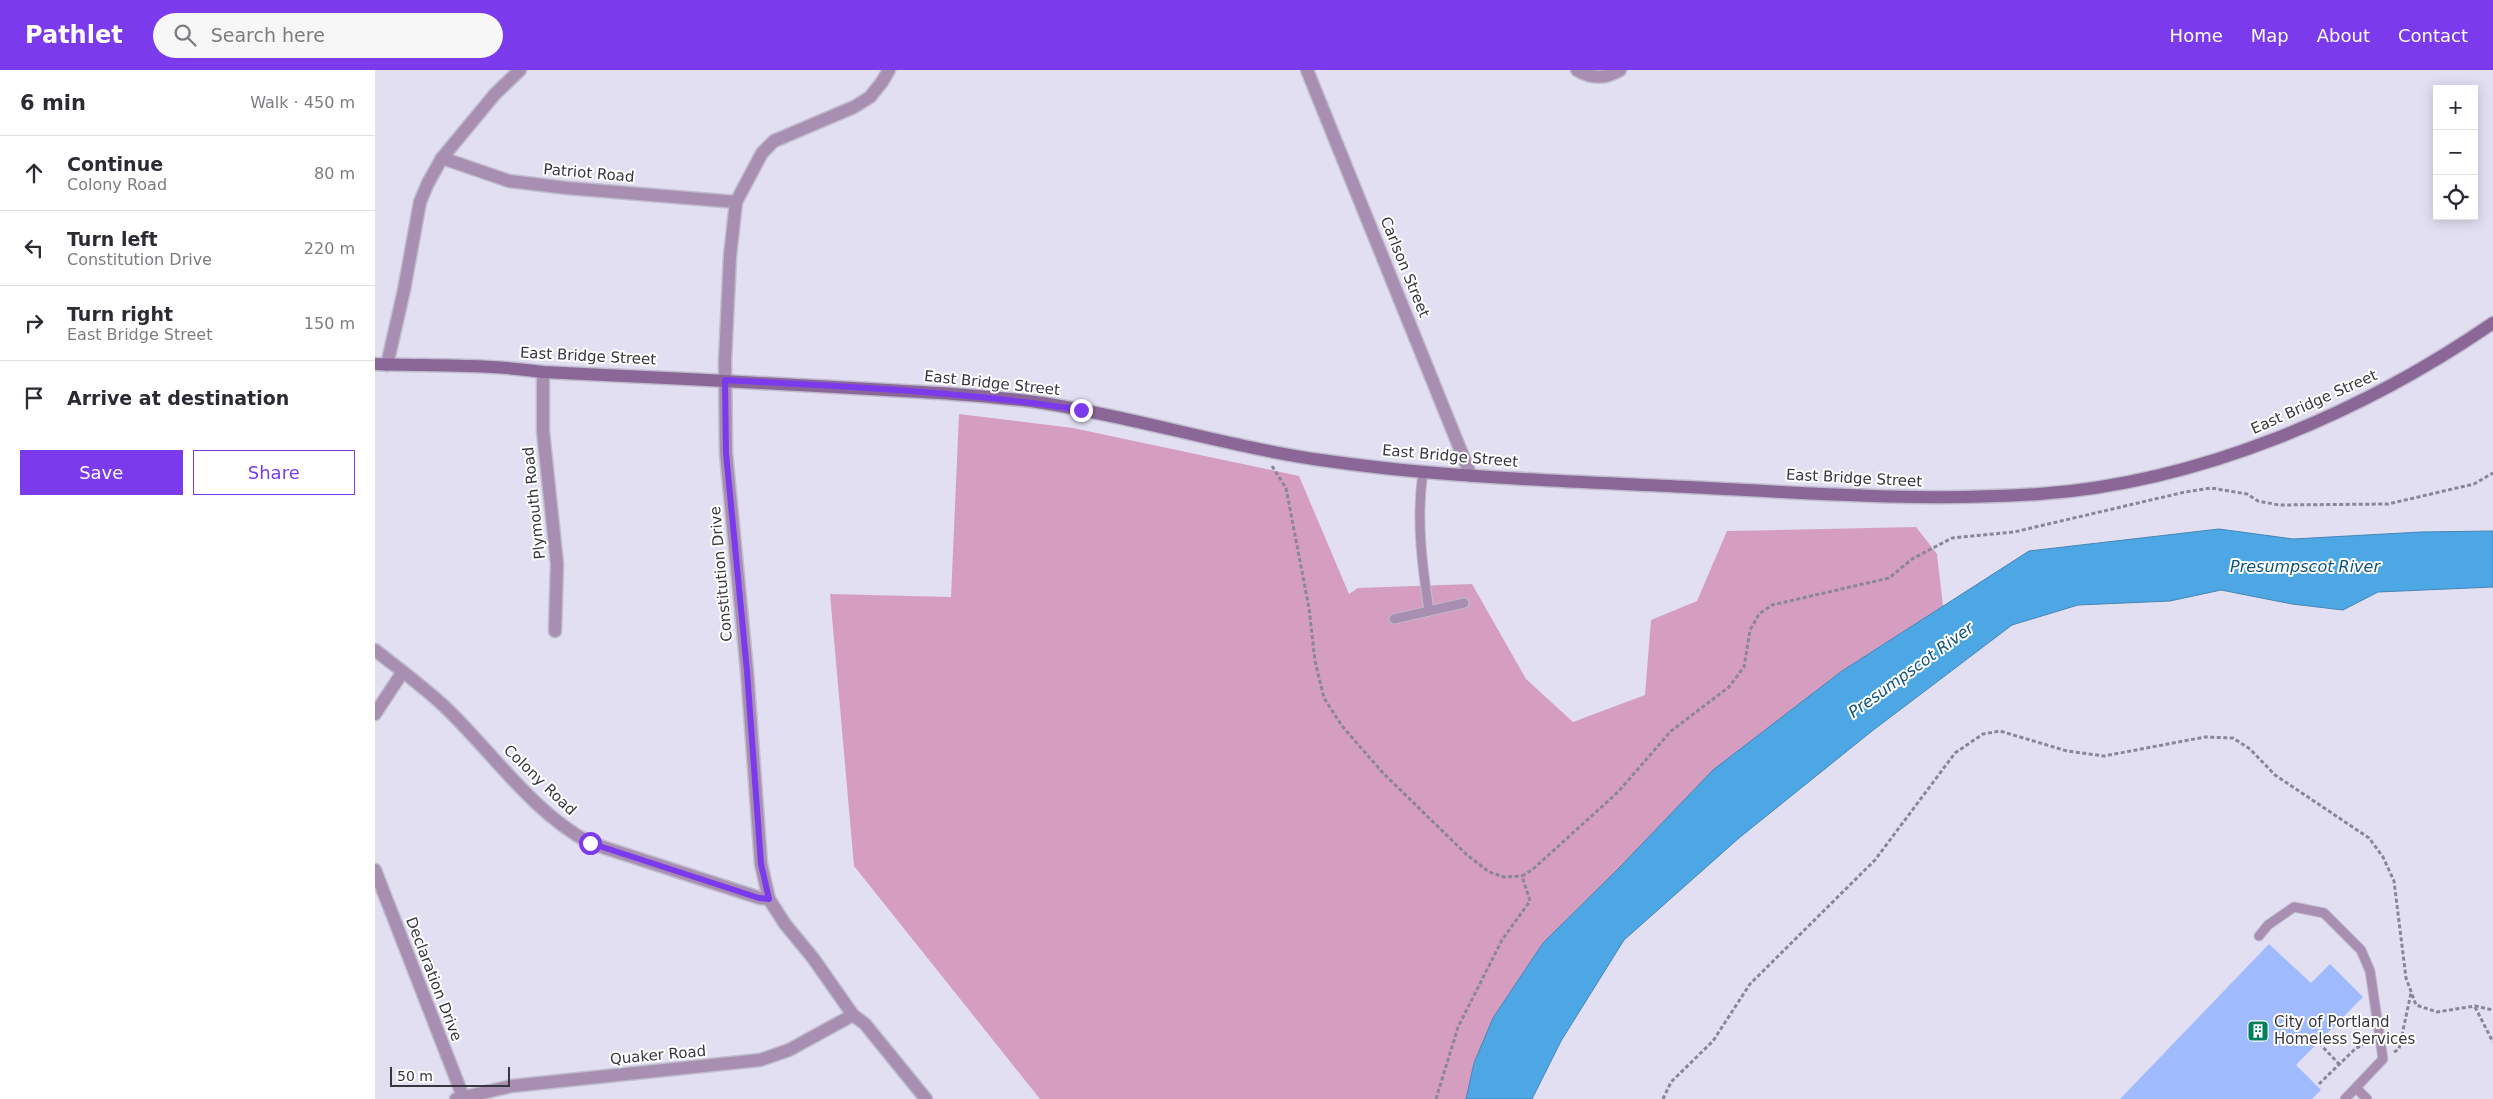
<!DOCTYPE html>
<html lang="en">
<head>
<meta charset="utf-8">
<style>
  :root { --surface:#fff; --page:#f7f7f7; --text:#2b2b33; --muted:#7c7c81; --line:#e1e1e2; --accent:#7c3aed }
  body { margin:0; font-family:"DejaVu Sans",sans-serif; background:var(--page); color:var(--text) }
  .controls { position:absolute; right:15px; top:15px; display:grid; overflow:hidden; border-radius:0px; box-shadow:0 2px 12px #0003 }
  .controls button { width:45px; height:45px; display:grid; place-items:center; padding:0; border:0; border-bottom:1px solid var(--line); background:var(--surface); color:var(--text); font:25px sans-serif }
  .scale { position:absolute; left:15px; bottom:12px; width:120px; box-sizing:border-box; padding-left:5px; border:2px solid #37363e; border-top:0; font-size:14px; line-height:18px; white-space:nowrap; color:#37363e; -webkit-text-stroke:4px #fff; paint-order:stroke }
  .stop { position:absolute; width:15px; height:15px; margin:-11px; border:4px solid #7c3aed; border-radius:50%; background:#fff }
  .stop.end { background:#7c3aed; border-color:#fff; box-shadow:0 1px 5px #0008 }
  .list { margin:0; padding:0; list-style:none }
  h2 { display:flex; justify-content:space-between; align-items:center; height:65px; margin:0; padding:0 20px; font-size:21px }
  h2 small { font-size:16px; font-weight:400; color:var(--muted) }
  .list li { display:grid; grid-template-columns:32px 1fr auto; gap:15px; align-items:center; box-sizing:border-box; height:75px; padding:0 20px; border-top:1px solid var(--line) }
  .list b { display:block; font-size:19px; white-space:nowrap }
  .list p { margin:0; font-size:16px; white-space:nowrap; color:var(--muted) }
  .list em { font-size:16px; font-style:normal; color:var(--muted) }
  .actions { display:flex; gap:10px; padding:15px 20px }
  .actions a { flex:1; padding:11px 0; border:1px solid var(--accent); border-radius:0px; text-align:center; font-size:18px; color:var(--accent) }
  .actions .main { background:var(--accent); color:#fff }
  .icon { flex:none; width:28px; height:28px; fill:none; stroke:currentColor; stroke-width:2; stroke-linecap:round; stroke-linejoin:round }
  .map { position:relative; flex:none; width:2118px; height:1029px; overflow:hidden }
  header { display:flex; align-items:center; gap:30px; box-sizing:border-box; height:70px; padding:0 25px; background:var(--accent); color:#fff }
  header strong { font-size:24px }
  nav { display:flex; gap:28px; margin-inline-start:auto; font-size:18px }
  .search { width:350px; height:45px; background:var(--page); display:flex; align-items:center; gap:12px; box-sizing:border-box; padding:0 18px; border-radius:28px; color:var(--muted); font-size:19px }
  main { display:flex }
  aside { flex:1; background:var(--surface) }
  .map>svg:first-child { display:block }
  .green { fill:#d59ec0 }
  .water { fill:#4da7e5; stroke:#4685b3 }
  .building { fill:#9fbbfe }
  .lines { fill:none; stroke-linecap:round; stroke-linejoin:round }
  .lane-casing { stroke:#c0bdcf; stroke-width:11 }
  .street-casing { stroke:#c0bdcf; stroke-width:15 }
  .secondary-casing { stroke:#c0bdcf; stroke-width:15 }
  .path { stroke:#898795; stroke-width:3; stroke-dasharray:4 2.5; stroke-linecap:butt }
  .lane { stroke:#a88fb1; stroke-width:9 }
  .street { stroke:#a88fb1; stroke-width:12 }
  .secondary { stroke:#8b6798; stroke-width:12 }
  .route { stroke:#7c3aed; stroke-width:6 }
  .labels { text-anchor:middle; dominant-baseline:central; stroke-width:4; stroke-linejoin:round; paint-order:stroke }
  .street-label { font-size:15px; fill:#37363e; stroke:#fff }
  .poi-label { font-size:15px; fill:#37363e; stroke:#fff; text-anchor:start }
  .water-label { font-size:16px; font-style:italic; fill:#0e537b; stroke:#fff }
</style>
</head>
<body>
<header>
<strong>Pathlet</strong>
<div class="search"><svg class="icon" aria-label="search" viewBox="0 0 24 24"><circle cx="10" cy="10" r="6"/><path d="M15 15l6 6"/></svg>Search here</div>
<nav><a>Home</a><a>Map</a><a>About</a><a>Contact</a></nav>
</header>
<main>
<aside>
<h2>6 min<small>Walk · 450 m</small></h2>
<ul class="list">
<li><svg class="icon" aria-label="ahead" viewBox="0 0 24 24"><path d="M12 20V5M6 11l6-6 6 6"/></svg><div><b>Continue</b><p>Colony Road</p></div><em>80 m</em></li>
<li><svg class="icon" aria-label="left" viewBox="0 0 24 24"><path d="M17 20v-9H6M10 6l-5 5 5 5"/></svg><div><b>Turn left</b><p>Constitution Drive</p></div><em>220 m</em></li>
<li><svg class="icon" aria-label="right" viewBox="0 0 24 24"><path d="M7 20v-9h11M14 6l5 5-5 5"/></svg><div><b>Turn right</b><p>East Bridge Street</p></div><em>150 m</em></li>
<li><svg class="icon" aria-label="arrive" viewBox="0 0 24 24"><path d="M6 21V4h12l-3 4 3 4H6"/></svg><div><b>Arrive at destination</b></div></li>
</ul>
<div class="actions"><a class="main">Save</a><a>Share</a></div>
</aside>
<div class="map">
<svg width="2118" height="1029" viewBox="0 0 2118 1029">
  <rect width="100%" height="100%" fill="#e2dff3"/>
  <path class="green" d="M584,344L698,358L924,406L974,524L983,518L1097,514L1151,609L1198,652L1270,625L1276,550L1322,531L1352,461L1541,457L1562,484L1568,536L1467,601L1244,798L1168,873L1099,993L1091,1029H665L479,796L455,524L576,527Z"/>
  <path class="water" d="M1844,459L1918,469L2046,462L2118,461V517L2003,522L1968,540L1917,534L1846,520L1795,531L1703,535L1637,555L1497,661L1364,768L1249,870L1186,971L1157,1029H1091L1099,993L1118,948L1168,873L1244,798L1338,700L1467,601L1654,481Z"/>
  <path class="building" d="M1894,874L1936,913L1955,894L1988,927L1921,995L1946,1020L1937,1029H1745Z"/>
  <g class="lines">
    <g class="lane-casing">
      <g id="lane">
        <path d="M1048,402C1041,449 1047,494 1054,541L1089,533"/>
        <path d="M1019,549L1054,541"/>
        <path d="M1884,866L1893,855L1919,837L1949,843L1986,880L1995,901L2008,989L1970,1029"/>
        <path d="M1981,1018L1992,1029"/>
      </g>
    </g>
    <g class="street-casing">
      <g id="street">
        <path d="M514,0L507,12L495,27L479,37L399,71L387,83L361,132L355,186L350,291L351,383L372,601L386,794L394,829L410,854L438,888L478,945L490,954L551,1029"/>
        <path d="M932,0L1096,406"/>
        <path d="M1202,0C1217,9 1230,9 1245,0"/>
        <path d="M67,88L134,111L192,118L361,132"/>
        <path d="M12,295L29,220L45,132L53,113L67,88L120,24L145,0"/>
        <path d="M168,302V361L182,494L180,561"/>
        <path d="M0,580C24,599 49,617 71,638C118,683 157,742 215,773L385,828L394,829"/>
        <path d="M0,644L27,603"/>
        <path d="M0,800L89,1029"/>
        <path d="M81,1029L137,1016L385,990L414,980L478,945"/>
      </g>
    </g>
    <g class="secondary-casing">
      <path id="secondary" d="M0,294C56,296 112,294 168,302C271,307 375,312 478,318C541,322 605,324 668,333C764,348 857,378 953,391C1072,408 1193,411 1313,417C1430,423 1547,432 1664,424C1824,413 1987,343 2118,253"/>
    </g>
    <g class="path">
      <path d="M897,396L911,418L934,538L940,591L949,628L967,656L1008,703L1091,784L1114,802L1129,807L1147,806"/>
      <path d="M2100,937L2118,972"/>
      <path d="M1944,973L1964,994"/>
      <path d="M2019,982L2024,979L2036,923"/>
      <path d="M1944,1014L1981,978L1988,975"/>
      <path d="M1061,1029L1083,957L1127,870L1155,831L1147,806L1157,800L1243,722L1296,661L1354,617L1369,597L1375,560L1384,544L1397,535L1514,508L1537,489L1577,468L1639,462L1810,422L1836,418L1872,424L1883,431L1904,435L2013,434L2099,414L2118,403"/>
      <path d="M1288,1029L1296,1012L1338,971L1375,914L1500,790L1580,683L1608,664L1625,661L1692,681L1729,686L1830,667L1858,668L1875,679L1900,705L1994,768L2008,787L2019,811L2031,908L2041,935L2062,942L2100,936L2118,940"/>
    </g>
    <use href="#lane" class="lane"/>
    <use href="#street" class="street"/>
    <use href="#secondary" class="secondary"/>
  </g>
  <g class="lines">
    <path class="route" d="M215,773L384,828L394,829L386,794L372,601L351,383L350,310C469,317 588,321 706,340"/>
  </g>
  <defs>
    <g id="building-square" transform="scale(1.125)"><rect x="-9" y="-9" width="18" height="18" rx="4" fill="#047e5d" stroke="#fff"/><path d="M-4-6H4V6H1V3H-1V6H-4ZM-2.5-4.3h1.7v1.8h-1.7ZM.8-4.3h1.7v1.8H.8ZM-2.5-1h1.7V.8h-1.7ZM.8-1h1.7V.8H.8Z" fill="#fff"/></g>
  </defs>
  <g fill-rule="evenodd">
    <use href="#building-square" x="1883" y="961"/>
  </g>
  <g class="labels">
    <g class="street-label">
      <text transform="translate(214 103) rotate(5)">Patriot Road</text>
      <text transform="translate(1030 197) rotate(68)">Carlson Street</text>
      <text transform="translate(213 286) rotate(3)">East Bridge Street</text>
      <text transform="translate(617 313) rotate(6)">East Bridge Street</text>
      <text transform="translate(1939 332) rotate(-24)">East Bridge Street</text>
      <text transform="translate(1075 386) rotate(5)">East Bridge Street</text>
      <text transform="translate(1479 408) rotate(3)">East Bridge Street</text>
      <text transform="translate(159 433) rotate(-96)">Plymouth Road</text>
      <text transform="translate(346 504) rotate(-95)">Constitution Drive</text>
      <text transform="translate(165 710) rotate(44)">Colony Road</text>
      <text transform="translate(59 909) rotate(69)">Declaration Drive</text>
      <text transform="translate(283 985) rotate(-5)">Quaker Road</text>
    </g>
    <g class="poi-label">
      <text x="1899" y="952">City of Portland<tspan x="1899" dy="17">Homeless Services</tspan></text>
    </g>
    <g class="water-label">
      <text x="1930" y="496">Presumpscot River</text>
      <text transform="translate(1536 600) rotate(-36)">Presumpscot River</text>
    </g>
  </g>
</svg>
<div class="controls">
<button>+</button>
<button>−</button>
<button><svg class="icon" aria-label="locate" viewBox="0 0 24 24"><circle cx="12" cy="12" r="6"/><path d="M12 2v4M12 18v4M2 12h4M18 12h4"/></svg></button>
</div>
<div class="scale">50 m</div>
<div class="stop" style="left:215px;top:773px"></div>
<div class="stop end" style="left:706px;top:340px"></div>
</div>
</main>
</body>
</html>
